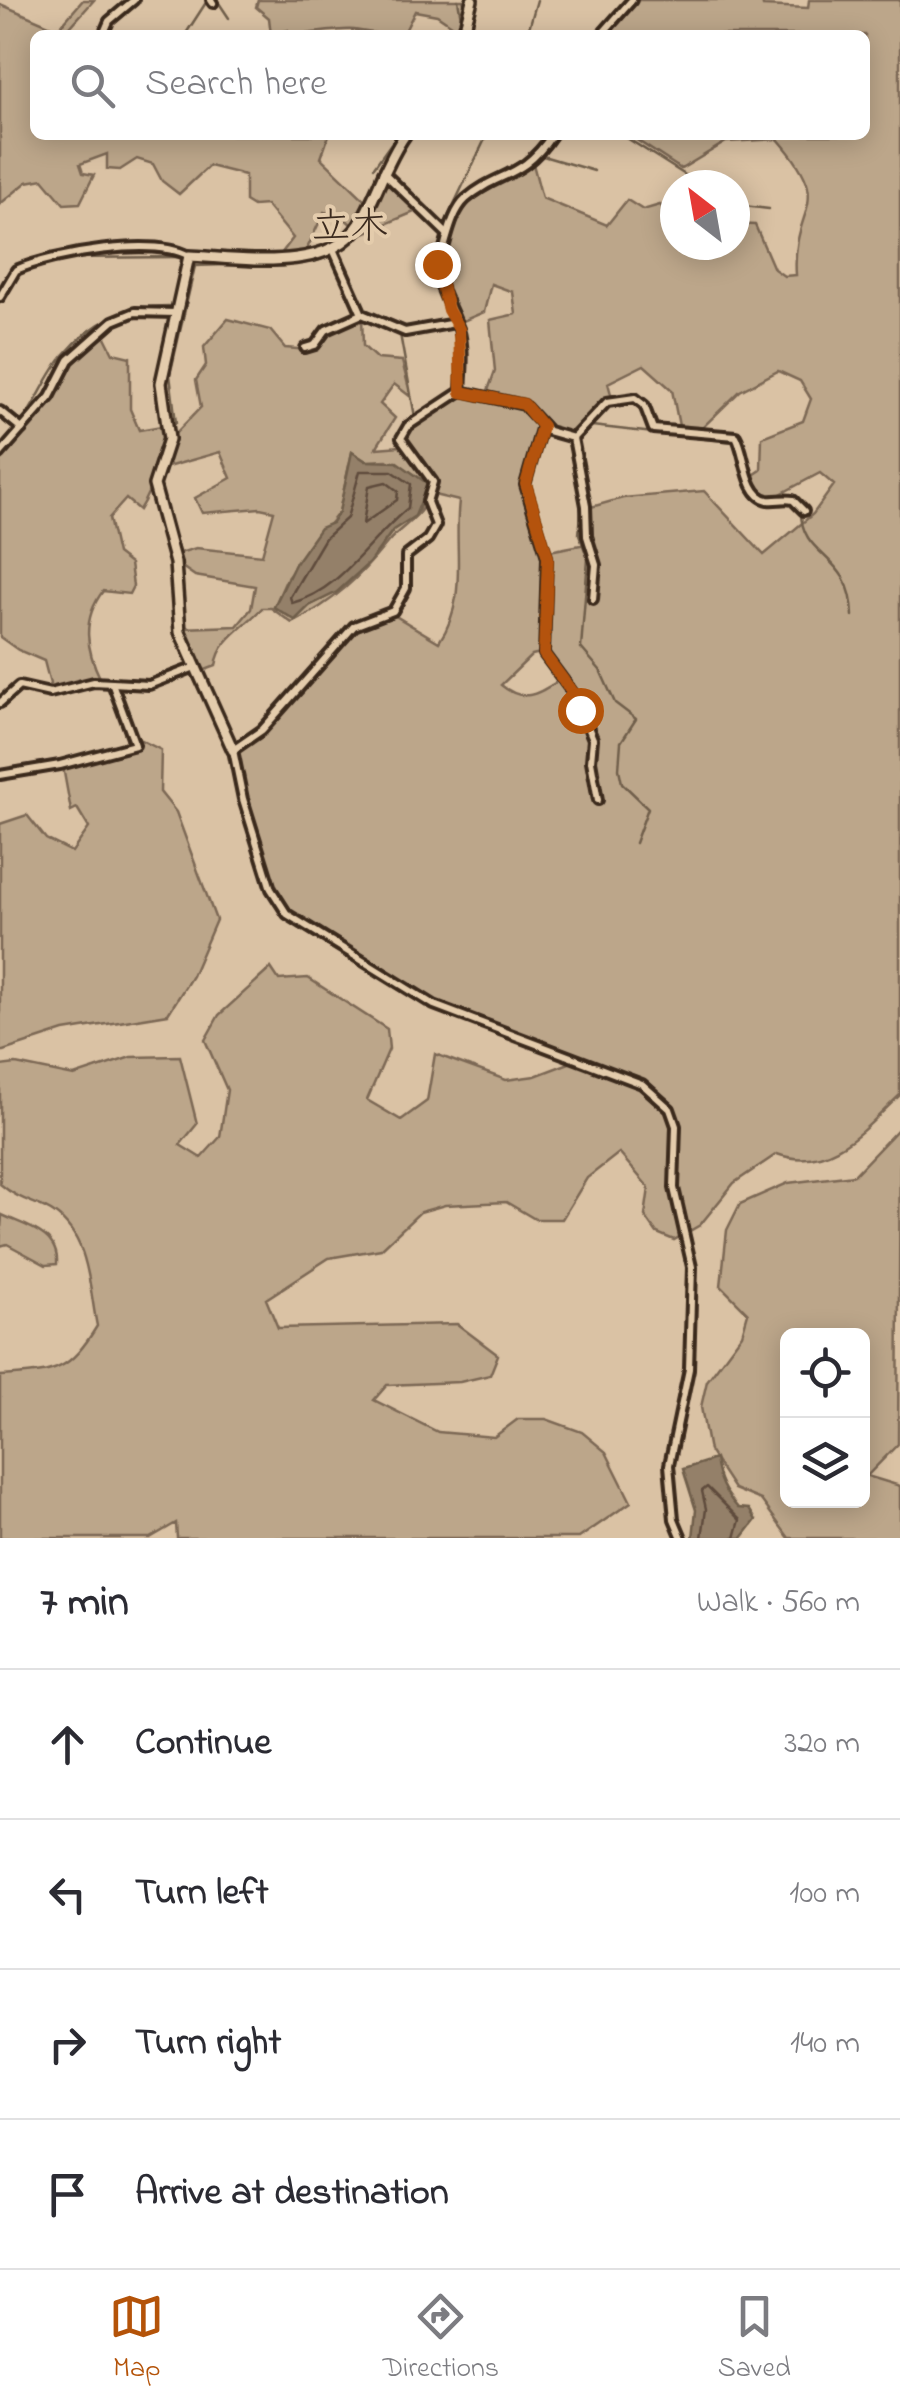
<!DOCTYPE html>
<html lang="en">
<head>
<meta charset="utf-8">
<style>
  :root { --surface:#fff; --page:#f7f7f7; --text:#2b2b33; --muted:#7c7c81; --line:#e1e1e2; --accent:#b45309 }
  body { margin:0; font-family:"Indie Flower","Klee One",sans-serif; background:var(--page); color:var(--text) }
  .controls { position:absolute; right:30px; bottom:30px; display:grid; overflow:hidden; border-radius:15px; box-shadow:0 5px 25px #0003 }
  .controls button { width:90px; height:90px; display:grid; place-items:center; padding:0; border:0; border-bottom:2px solid var(--line); background:var(--surface); color:var(--text); font:50px sans-serif }
  .compass { position:absolute; left:660px; top:170px; width:90px; height:90px; border-radius:50%; background:var(--surface); box-shadow:0 5px 25px #0003; rotate:329deg }
  .stop { position:absolute; width:30px; height:30px; margin:-22px; border:8px solid #b45309; border-radius:50%; background:#fff }
  .stop.end { background:#b45309; border-color:#fff; box-shadow:0 2px 10px #0008 }
  .list { margin:0; padding:0; list-style:none }
  h2 { display:flex; justify-content:space-between; align-items:center; height:130px; margin:0; padding:0 40px; font-size:42px }
  h2 small { font-size:32px; font-weight:400; color:var(--muted) }
  .list li { display:grid; grid-template-columns:65px 1fr auto; gap:30px; align-items:center; box-sizing:border-box; height:150px; padding:0 40px; border-top:2px solid var(--line) }
  .list b { display:block; font-size:38px; white-space:nowrap }
  .list em { font-size:32px; font-style:normal; color:var(--muted) }
  .icon { flex:none; width:55px; height:55px; fill:none; stroke:currentColor; stroke-width:2; stroke-linecap:round; stroke-linejoin:round }
  .map { position:relative; flex:none; width:900px; height:1538px; overflow:hidden }
  .search { position:absolute; background:var(--surface); box-shadow:0 5px 25px #0003; left:30px; right:30px; top:30px; height:110px; display:flex; align-items:center; gap:25px; box-sizing:border-box; padding:0 35px; border-radius:15px; color:var(--muted); font-size:38px }
  .sheet { height:730px; background:var(--surface) }
  nav { display:flex; justify-content:space-around; align-items:center; box-sizing:border-box; height:140px; border-top:2px solid var(--line); background:var(--surface); font-size:28px; color:var(--muted) }
  nav a { display:grid; justify-items:center; gap:5px }
  nav .on { color:var(--accent) }
  .map>svg:first-child { display:block }
  .green { fill:#bca68a; stroke:#7c6854; stroke-width:2.5; fill-rule:evenodd }
  .water { fill:#948069; stroke:#705e4b; stroke-width:2.5 }
  .lines { fill:none; stroke-linecap:round; stroke-linejoin:round }
  .shore { stroke:#5f4c3c; stroke-width:2.5 }
  .stream { stroke:#705e4b; stroke-width:2.5 }
  .street-casing { stroke:#3b2a1e; stroke-width:14 }
  .secondary-casing { stroke:#3b2a1e; stroke-width:16 }
  .street { stroke:#e4ccac; stroke-width:6 }
  .secondary { stroke:#e4ccac; stroke-width:9 }
  .route { stroke:#b45309; stroke-width:12 }
  .labels { text-anchor:middle; dominant-baseline:central; stroke-width:8; stroke-linejoin:round; paint-order:stroke }
  .quarter-label { font-size:38px; fill:#3b2a1e; stroke:#e4ccac }
</style>
</head>
<body>
<div class="map">
<svg width="900" height="1538" viewBox="0 0 900 1538">
  <rect width="100%" height="100%" fill="#dac2a4"/>
  <filter id="ink" filterUnits="userSpaceOnUse"><feTurbulence type="fractalNoise" baseFrequency=".01" numOctaves="2"/><feDisplacementMap in="SourceGraphic" scale="20" xChannelSelector="R" yChannelSelector="G"/><feConvolveMatrix kernelMatrix="1 2 1 2 8 2 1 2 1" color-interpolation-filters="sRGB"/></filter>
  <g filter="url(#ink)">
    <g class="green">
      <path d="M83,0H94L63,35H35V135H329L321,158L366,201L354,227L342,216L324,212L305,253L281,254L293,238L266,205L253,206L245,201V175L209,166L179,194L162,181L153,164L137,159L120,170L107,169V154L80,164L83,173L94,175L80,203L64,204L43,179L27,182L0,204V4L58,29Z"/>
      <path d="M258,0H463L468,14L462,32L437,15L415,11L403,35C385,35 371,33 354,30C342,28 305,35 289,35L288,30L271,35L269,18L256,7Z"/>
      <path d="M634,0H762L763,6L808,8L809,0H900V1095C864,1129 830,1173 777,1154L734,1183L700,1225L674,1240L657,1233L645,1216L649,1188L619,1153L587,1178L562,1219H535L506,1202L445,1205L420,1212L381,1249L329,1258L266,1299L278,1328L457,1324L498,1355L490,1375L460,1382L387,1385L374,1400L438,1432L494,1437L518,1419H546L582,1432L606,1452L631,1502L579,1538H177L176,1523L150,1538H0V1376C53,1372 67,1375 97,1326C89,1288 90,1238 54,1213C39,1202 21,1202 0,1184V1066L16,1064L74,1076L131,1057L180,1056L197,1124L180,1145L201,1158L220,1137L227,1090L205,1040L219,1015L271,968L279,980L308,978L387,1029L389,1049L367,1100L401,1120L427,1101L435,1054L506,1080L535,1076L580,1059L433,1002L290,914C257,870 245,806 235,752L273,722L356,628L392,614L439,642C469,598 453,550 459,501L434,495C439,468 409,460 403,437L411,427L463,393L523,405L540,427L524,480L549,551L586,544L582,530L591,507L623,498L704,491L764,555L813,514L834,485L820,473L771,499L760,495L749,478L761,470L762,437L803,421L811,399L800,381L778,371L740,391L698,432L680,431L672,390L644,365L608,383L612,398L573,435L546,428L525,403L486,396L495,371L490,320L516,314L513,292L491,284L484,312L458,323L440,277L451,230L463,204L533,164L542,198L607,225L627,200L643,210L660,205L675,217V245H735V224L755,225L774,269L784,276L796,275C791,202 838,208 778,139L726,142L681,169L629,135H865V35H604ZM545,652L573,698L558,681C536,695 523,703 501,685L532,655Z"/>
      <path d="M383,175L419,210L350,239Z"/>
      <path d="M362,316L363,346L377,359L402,361L411,397L394,384L380,404L395,418L376,448L401,446L430,480C431,514 407,520 388,542C359,578 334,602 292,623L271,608H262C245,627 219,639 216,666L200,672L183,628L237,626L251,609L255,586L195,576L179,565L176,554L196,548L262,555L274,511L260,508L202,513L195,498L231,478L220,452L160,469L173,436L201,407L196,380L206,365L204,347L228,319L270,330L285,348L310,350L326,333ZM352,452L366,461L387,460L425,490L418,512L393,530L369,564L337,592L309,606L295,620L274,607L287,578L339,512Z"/>
      <path d="M103,333L113,353L130,357V409L139,430L167,425C164,452 153,488 139,510L126,499L109,518L117,554L130,564L133,586L129,594L103,591C81,620 86,650 101,680L45,691L50,684L44,661L18,650L0,637V458L52,399L72,361Z"/>
      <path d="M141,740L161,750L160,792L176,812L216,920L192,976L168,1014L64,1031L0,1052V824L27,815L46,839L72,852L89,828L77,808L71,811L63,767L121,752Z"/>
      <path d="M900,1127L898,1444L867,1476L900,1486V1538H789L761,1500L734,1489L709,1451L701,1407L707,1381L742,1334L748,1313L721,1286L727,1230L740,1204L788,1183L854,1175ZM788,1336H862V1500H788Z"/>
      <path d="M2,1215C26,1226 59,1233 57,1264L46,1265L7,1244L0,1246Z"/>
    </g>
    <g class="water">
      <path d="M352,452L366,461L397,462L428,484L415,516L393,530L369,563L337,592L309,606L295,620L274,607L296,562L320,528L332,523L339,512Z"/>
      <path d="M715,1459C718,1480 724,1492 738,1508L749,1509L756,1520L742,1538H693L696,1510L683,1469Z"/>
    </g>
    <g class="lines">
      <g class="shore">
        <path d="M360,471H392L411,484L408,508C370,538 342,590 292,603L290,597L325,538L347,518Z"/>
        <path d="M386,482L398,491L397,500L363,524L369,486Z"/>
        <path d="M702,1538L706,1509L702,1491L707,1487L740,1520L735,1538"/>
      </g>
      <g class="stream">
        <path d="M217,0L229,18"/>
        <path d="M110,35H111"/>
        <path d="M185,35L207,1"/>
        <path d="M457,35L462,23L458,0"/>
        <path d="M527,35L537,0"/>
        <path d="M557,135L543,156L594,171"/>
        <path d="M622,135L701,185"/>
        <path d="M374,167L397,135"/>
        <path d="M407,200L443,237"/>
        <path d="M464,205L536,162"/>
        <path d="M735,205L769,209"/>
        <path d="M444,225L487,135"/>
        <path d="M338,254L365,223"/>
        <path d="M66,258L180,257"/>
        <path d="M14,276L54,261"/>
        <path d="M365,310L399,326"/>
        <path d="M464,326L466,362"/>
        <path d="M400,334L415,417"/>
        <path d="M21,423C38,402 47,374 64,355C93,321 125,306 169,306"/>
        <path d="M176,423L170,375L195,266L314,262L332,255"/>
        <path d="M410,430L463,396L522,408L537,425"/>
        <path d="M549,434L570,443L582,505L579,534L588,559L581,648L600,670L615,703L636,719L621,742L619,769L622,783L648,808L635,843"/>
        <path d="M579,440L592,426L733,442L738,446"/>
        <path d="M742,468L755,496L773,503"/>
        <path d="M801,512C801,559 852,553 853,616"/>
      </g>
      <g class="street-casing">
        <g id="street">
          <path d="M211,0L213,3"/>
          <path d="M103,35L109,21L134,0"/>
          <path d="M601,35L632,0"/>
          <path d="M552,135C522,180 498,171 466,199C455,209 450,227 446,241C432,290 443,285 459,329C465,347 462,373 461,391L408,426L401,438L433,482L427,502L436,525L428,539L406,556V588L393,611L354,626L262,730L233,750L243,799L271,889L287,914L434,1005L642,1084L670,1109L676,1126L674,1188L692,1267L689,1369L669,1465L674,1519L682,1538"/>
          <path d="M383,172L447,234"/>
          <path d="M333,249L362,314L405,332L455,323"/>
          <path d="M0,297L16,270C52,254 154,236 189,256"/>
          <path d="M305,348L315,345L326,330L362,314"/>
          <path d="M461,391L524,405L548,431L573,438L607,402L635,398L644,405L653,429L736,436C746,453 745,496 768,500C777,501 784,498 793,500L804,511"/>
          <path d="M0,411L22,429"/>
          <path d="M542,425L525,485L547,557L544,654L575,696L593,739L591,761L598,800"/>
          <path d="M573,438L586,506L587,536L596,565L593,599"/>
          <path d="M0,454L50,397L69,360L113,321L135,312L175,313"/>
          <path d="M0,703L19,686L50,693L94,682L149,685L195,667"/>
          <path d="M0,775L60,765L135,745L112,683"/>
        </g>
      </g>
      <g class="secondary-casing">
        <g id="secondary">
          <path d="M463,35L472,0"/>
          <path d="M233,750L180,632L175,563L154,485L169,439L161,383L189,256C238,258 328,274 359,225C377,196 385,163 405,135"/>
        </g>
      </g>
      <use href="#street" class="street"/>
      <use href="#secondary" class="secondary"/>
    </g>
  </g>
  <g class="lines" filter="url(#ink)">
    <path class="route" d="M437,264L448,310L459,329L461,392L524,404L542,426L526,484L548,557L544,654L575,696L580,710"/>
  </g>
  <g class="labels">
    <g class="quarter-label">
      <text x="350" y="229">立木</text>
    </g>
  </g>
</svg>
<div class="controls">
<button><svg class="icon" aria-label="locate" viewBox="0 0 24 24"><circle cx="12" cy="12" r="6"/><path d="M12 2v4M12 18v4M2 12h4M18 12h4"/></svg></button>
<button><svg class="icon" aria-label="layers" viewBox="0 0 24 24"><path d="M12 4l9 5-9 5-9-5zM3 14l9 5 9-5"/></svg></button>
</div>
<svg class="compass" viewBox="-18 -18 36 36"><path d="M0-13l5 13h-10z" fill="#e53935"/><path d="M0 13l5-13h-10z" fill="#7c7c81"/></svg>
<div class="stop" style="left:580px;top:710px"></div>
<div class="stop end" style="left:437px;top:264px"></div>
<div class="search"><svg class="icon" aria-label="search" viewBox="0 0 24 24"><circle cx="10" cy="10" r="6"/><path d="M15 15l6 6"/></svg>Search here</div>
</div>
<section class="sheet">
<h2>7 min<small>Walk · 560 m</small></h2>
<ul class="list">
<li><svg class="icon" aria-label="ahead" viewBox="0 0 24 24"><path d="M12 20V5M6 11l6-6 6 6"/></svg><div><b>Continue</b></div><em>320 m</em></li>
<li><svg class="icon" aria-label="left" viewBox="0 0 24 24"><path d="M17 20v-9H6M10 6l-5 5 5 5"/></svg><div><b>Turn left</b></div><em>100 m</em></li>
<li><svg class="icon" aria-label="right" viewBox="0 0 24 24"><path d="M7 20v-9h11M14 6l5 5-5 5"/></svg><div><b>Turn right</b></div><em>140 m</em></li>
<li><svg class="icon" aria-label="arrive" viewBox="0 0 24 24"><path d="M6 21V4h12l-3 4 3 4H6"/></svg><div><b>Arrive at destination</b></div></li>
</ul>
</section>
<nav>
<a class="on"><svg class="icon" aria-label="map" viewBox="0 0 24 24"><path d="M3 6l6-2 6 2 6-2v14l-6 2-6-2-6 2zM9 4v14M15 6v14"/></svg>Map</a>
<a><svg class="icon" aria-label="directions" viewBox="0 0 24 24"><path d="M12 3l9 9-9 9-9-9zM9 14v-3h6M13 9l2 2-2 2"/></svg>Directions</a>
<a><svg class="icon" aria-label="saved" viewBox="0 0 24 24"><path d="M7 4h10v16l-5-4-5 4z"/></svg>Saved</a>
</nav>
</body>
</html>
